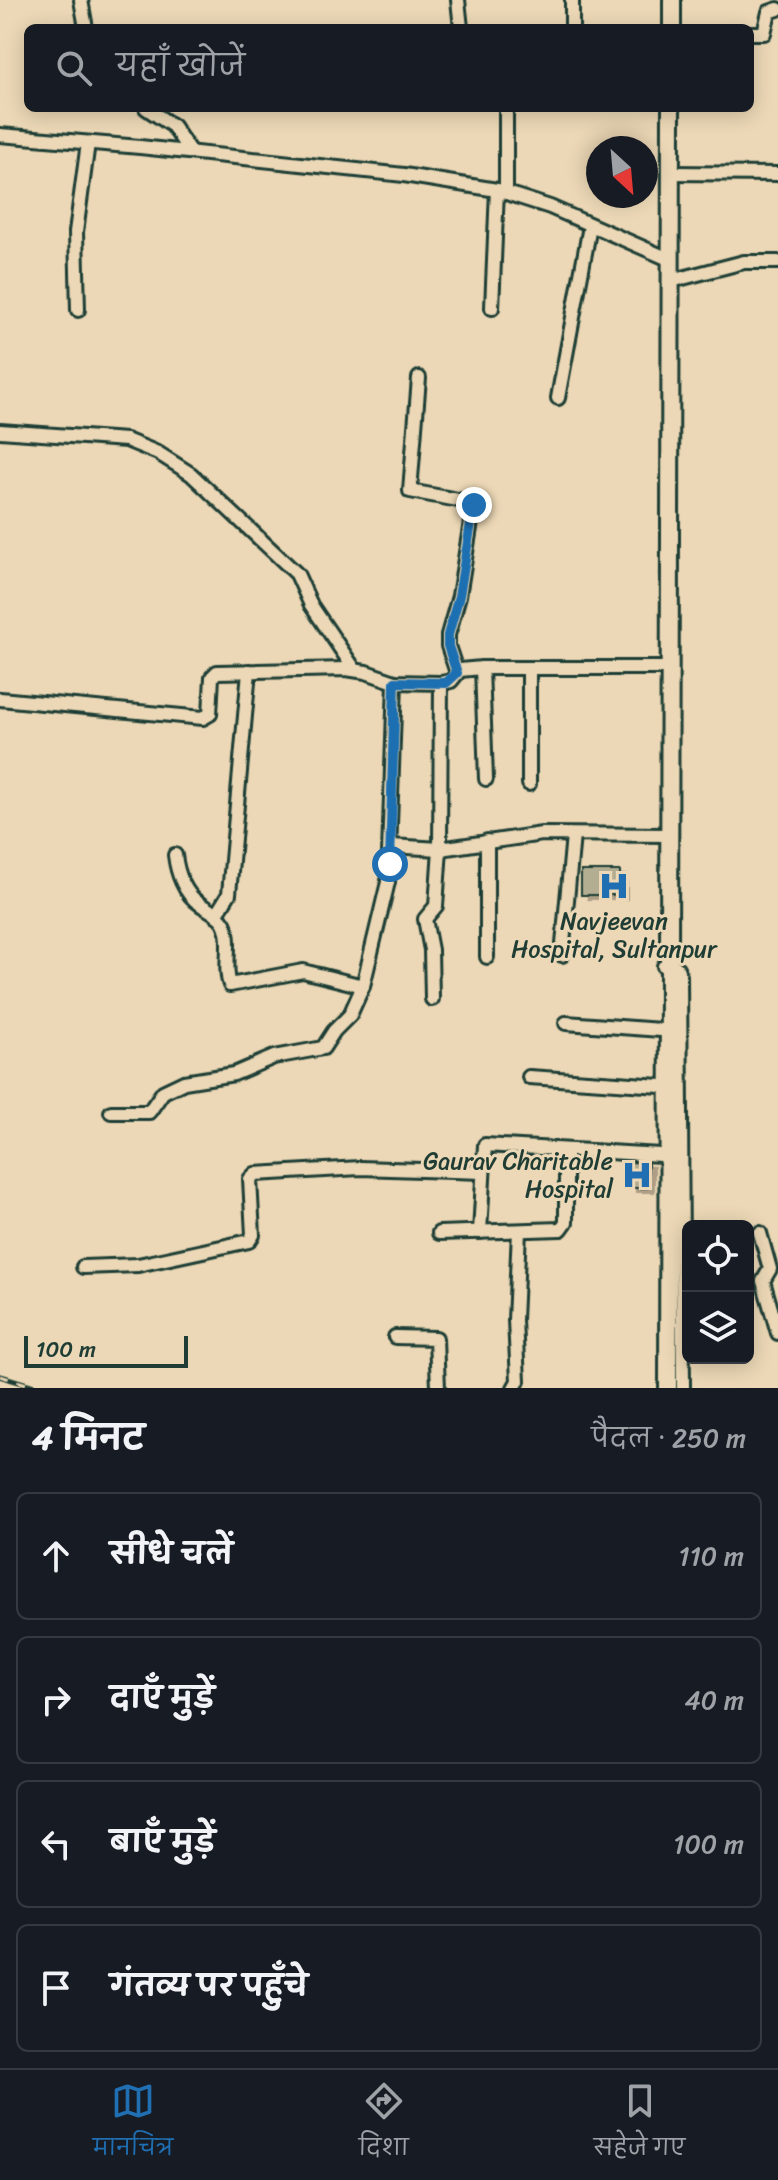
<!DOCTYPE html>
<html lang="hi">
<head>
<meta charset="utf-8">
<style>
  :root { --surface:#171b24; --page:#242831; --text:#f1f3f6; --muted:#9ea1a6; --line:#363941; --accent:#1f6fb2 }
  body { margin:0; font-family:Sriracha,"Playpen Sans Deva",sans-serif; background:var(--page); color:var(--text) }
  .controls { position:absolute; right:24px; bottom:24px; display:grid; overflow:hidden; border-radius:12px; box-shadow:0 4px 20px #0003 }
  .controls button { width:72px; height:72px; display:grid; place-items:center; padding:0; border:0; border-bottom:2px solid var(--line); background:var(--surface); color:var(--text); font:40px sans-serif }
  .compass { position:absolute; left:586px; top:136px; width:72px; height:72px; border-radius:50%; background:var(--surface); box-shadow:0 4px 20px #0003; rotate:154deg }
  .scale { position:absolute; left:24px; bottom:20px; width:164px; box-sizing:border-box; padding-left:8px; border:4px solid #1f3d34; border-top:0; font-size:22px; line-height:28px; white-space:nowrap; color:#1f3d34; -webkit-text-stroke:6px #ecd8b6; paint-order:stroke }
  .stop { position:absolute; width:24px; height:24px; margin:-18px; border:6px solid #1f6fb2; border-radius:50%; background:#fff }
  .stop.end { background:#1f6fb2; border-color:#fff; box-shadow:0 2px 8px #0008 }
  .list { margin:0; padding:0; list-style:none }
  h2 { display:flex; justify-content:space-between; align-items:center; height:104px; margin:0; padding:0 32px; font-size:34px }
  h2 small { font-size:26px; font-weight:400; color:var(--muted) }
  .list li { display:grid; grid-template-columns:52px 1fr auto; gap:24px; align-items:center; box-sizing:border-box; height:128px; margin:0 16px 16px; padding:0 16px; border:2px solid var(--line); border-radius:12px }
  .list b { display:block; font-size:30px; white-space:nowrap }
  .list em { font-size:26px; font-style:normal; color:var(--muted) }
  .icon { flex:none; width:44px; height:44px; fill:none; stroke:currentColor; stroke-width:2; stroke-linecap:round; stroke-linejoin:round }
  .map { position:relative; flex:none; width:778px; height:1388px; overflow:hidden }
  .search { position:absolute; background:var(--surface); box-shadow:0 4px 20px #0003; left:24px; right:24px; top:24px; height:88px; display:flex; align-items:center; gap:20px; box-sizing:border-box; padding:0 28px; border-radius:12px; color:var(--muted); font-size:30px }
  .sheet { height:680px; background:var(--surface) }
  nav { display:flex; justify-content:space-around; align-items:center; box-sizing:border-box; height:112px; border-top:2px solid var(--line); background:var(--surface); font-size:22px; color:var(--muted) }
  nav a { display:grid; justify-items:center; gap:4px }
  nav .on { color:var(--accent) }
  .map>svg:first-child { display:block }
  .building { fill:#b3ad92; stroke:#1f3d34; stroke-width:2; filter:url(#shadow) }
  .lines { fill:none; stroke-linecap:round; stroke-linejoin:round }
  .street-casing { stroke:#1f3d34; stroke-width:18 }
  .secondary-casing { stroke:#1f3d34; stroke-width:22 }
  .street { stroke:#ecd8b6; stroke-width:12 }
  .secondary { stroke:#ecd8b6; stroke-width:16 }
  .rail-casing { stroke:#1f3d34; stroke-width:6 }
  .rail { stroke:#ecd8b6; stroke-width:3; stroke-dasharray:9; stroke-linecap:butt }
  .route { stroke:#1f6fb2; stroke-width:10 }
  .labels { text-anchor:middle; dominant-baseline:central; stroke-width:6; stroke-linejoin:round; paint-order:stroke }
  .poi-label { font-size:24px; fill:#1f3d34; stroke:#ecd8b6 }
</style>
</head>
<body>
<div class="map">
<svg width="778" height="1388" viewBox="0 0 778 1388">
  <defs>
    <filter id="shadow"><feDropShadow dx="7" dy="4" stdDeviation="0" flood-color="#0004"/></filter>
  </defs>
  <rect width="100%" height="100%" fill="#ecd8b6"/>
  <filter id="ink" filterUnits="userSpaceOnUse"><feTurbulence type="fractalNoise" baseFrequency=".0125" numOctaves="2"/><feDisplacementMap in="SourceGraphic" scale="16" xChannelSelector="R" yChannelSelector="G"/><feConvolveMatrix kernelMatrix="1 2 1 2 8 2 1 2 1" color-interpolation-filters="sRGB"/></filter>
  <g filter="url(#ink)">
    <g class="building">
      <rect x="581" y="871" width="39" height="24"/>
      <path d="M630,1162L648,1163L647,1188H629Z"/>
    </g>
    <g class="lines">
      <g class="street-casing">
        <g id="street">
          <path d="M81,0L86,28"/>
          <path d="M458,0L461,28"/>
          <path d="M572,0V28"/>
          <path d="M750,33H764L769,12L778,9"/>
          <path d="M146,108L173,126L190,152"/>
          <path d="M506,110V193"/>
          <path d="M0,135L140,147L404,175L497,190L550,207L671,260"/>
          <path d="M671,173L778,174"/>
          <path d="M671,281L744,262H778"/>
          <path d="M492,308L497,190"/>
          <path d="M78,310L76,232L88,143"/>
          <path d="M419,378L410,491L474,503L459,596L448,635V646L457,673"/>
          <path d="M558,398L590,226"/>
          <path d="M0,431L126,440L158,453L191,474L297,574L311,605L355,670"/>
          <path d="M482,668L486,779"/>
          <path d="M529,668V784"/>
          <path d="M0,699L203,718L210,714L212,677L217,672L346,669L366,672L395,682L441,683L451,681L460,670L482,668H669"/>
          <path d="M391,846L440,849L542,834L670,835"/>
          <path d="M175,855C177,872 184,894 200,904C208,910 219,914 224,923C233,941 223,967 230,985L303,971L363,986"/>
          <path d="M216,915L229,894L249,671"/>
          <path d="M562,955L573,835"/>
          <path d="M487,957V841"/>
          <path d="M664,966L670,963L677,968L680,976L683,1388"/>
          <path d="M432,999L431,950L425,919L436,906L440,849L441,683"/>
          <path d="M566,1023L661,1030"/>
          <path d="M529,1077L661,1086"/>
          <path d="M111,1112H149L163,1092L184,1082L234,1074L274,1057L323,1048L334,1031L350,1015L363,986L388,882L395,682"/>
          <path d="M480,1232L485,1145L661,1155"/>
          <path d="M439,1233L561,1229L566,1222V1150"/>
          <path d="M760,1233L770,1269L763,1281L778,1333"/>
          <path d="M83,1267L138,1265L249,1241L253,1235L250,1179L255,1174L360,1168L483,1172"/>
          <path d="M395,1337L436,1338L438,1388"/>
          <path d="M514,1388L518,1381L515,1320L519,1231"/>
        </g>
      </g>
      <g class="secondary-casing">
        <g id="secondary">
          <path d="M672,0V28"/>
          <path d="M668,1388L671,108"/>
        </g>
      </g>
      <use href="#street" class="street"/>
      <use href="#secondary" class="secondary"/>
      <g class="rail-casing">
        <path id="rail" d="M0,1376L40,1388"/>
      </g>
      <use href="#rail" class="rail"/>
    </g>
  </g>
  <g class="lines" filter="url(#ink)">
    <path class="route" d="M390,864L395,682L446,683L457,673L448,646V635L459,596L474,505"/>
  </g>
  <defs>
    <g id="hospital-bare" transform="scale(2.4)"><path d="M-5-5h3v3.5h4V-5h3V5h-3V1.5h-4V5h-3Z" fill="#1f6fb2" stroke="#ecd8b6" stroke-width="2.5" paint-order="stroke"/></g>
  </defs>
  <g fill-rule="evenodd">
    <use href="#hospital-bare" x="614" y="886"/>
    <use href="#hospital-bare" x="637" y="1175"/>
  </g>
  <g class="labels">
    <g class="poi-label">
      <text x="614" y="921">Navjeevan<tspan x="614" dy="28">Hospital, Sultanpur</tspan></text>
      <text x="613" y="1161" text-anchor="end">Gaurav Charitable<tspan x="613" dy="28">Hospital</tspan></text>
    </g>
  </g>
</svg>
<div class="controls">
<button><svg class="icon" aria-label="locate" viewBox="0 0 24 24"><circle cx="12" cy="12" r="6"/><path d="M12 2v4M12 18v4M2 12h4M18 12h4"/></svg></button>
<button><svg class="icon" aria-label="layers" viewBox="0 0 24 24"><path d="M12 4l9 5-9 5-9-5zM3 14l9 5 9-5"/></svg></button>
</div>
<svg class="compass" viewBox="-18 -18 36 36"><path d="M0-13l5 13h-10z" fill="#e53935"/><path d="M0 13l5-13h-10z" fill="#9ea1a6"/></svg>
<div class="scale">100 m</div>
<div class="stop" style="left:390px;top:864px"></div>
<div class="stop end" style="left:474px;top:505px"></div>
<div class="search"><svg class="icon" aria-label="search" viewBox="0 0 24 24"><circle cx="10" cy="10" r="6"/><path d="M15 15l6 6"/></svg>यहाँ खोजें</div>
</div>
<section class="sheet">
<h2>4 मिनट<small>पैदल · 250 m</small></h2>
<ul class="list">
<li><svg class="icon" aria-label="ahead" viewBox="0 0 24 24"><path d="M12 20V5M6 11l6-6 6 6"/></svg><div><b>सीधे चलें</b></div><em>110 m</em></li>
<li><svg class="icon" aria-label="right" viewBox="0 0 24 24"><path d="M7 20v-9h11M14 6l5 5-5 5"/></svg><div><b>दाएँ मुड़ें</b></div><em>40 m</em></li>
<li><svg class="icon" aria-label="left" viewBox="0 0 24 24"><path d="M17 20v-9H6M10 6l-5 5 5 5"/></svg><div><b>बाएँ मुड़ें</b></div><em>100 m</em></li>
<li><svg class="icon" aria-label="arrive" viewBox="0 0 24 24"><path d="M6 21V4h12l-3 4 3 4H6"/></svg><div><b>गंतव्य पर पहुँचे</b></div></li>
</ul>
</section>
<nav>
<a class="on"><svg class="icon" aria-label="map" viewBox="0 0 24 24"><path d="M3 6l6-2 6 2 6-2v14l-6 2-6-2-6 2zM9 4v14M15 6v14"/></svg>मानचित्र</a>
<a><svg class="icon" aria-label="directions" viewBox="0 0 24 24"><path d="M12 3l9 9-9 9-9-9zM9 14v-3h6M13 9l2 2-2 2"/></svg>दिशा</a>
<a><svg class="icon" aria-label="saved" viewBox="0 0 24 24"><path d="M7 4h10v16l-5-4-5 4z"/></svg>सहेजे गए</a>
</nav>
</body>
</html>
